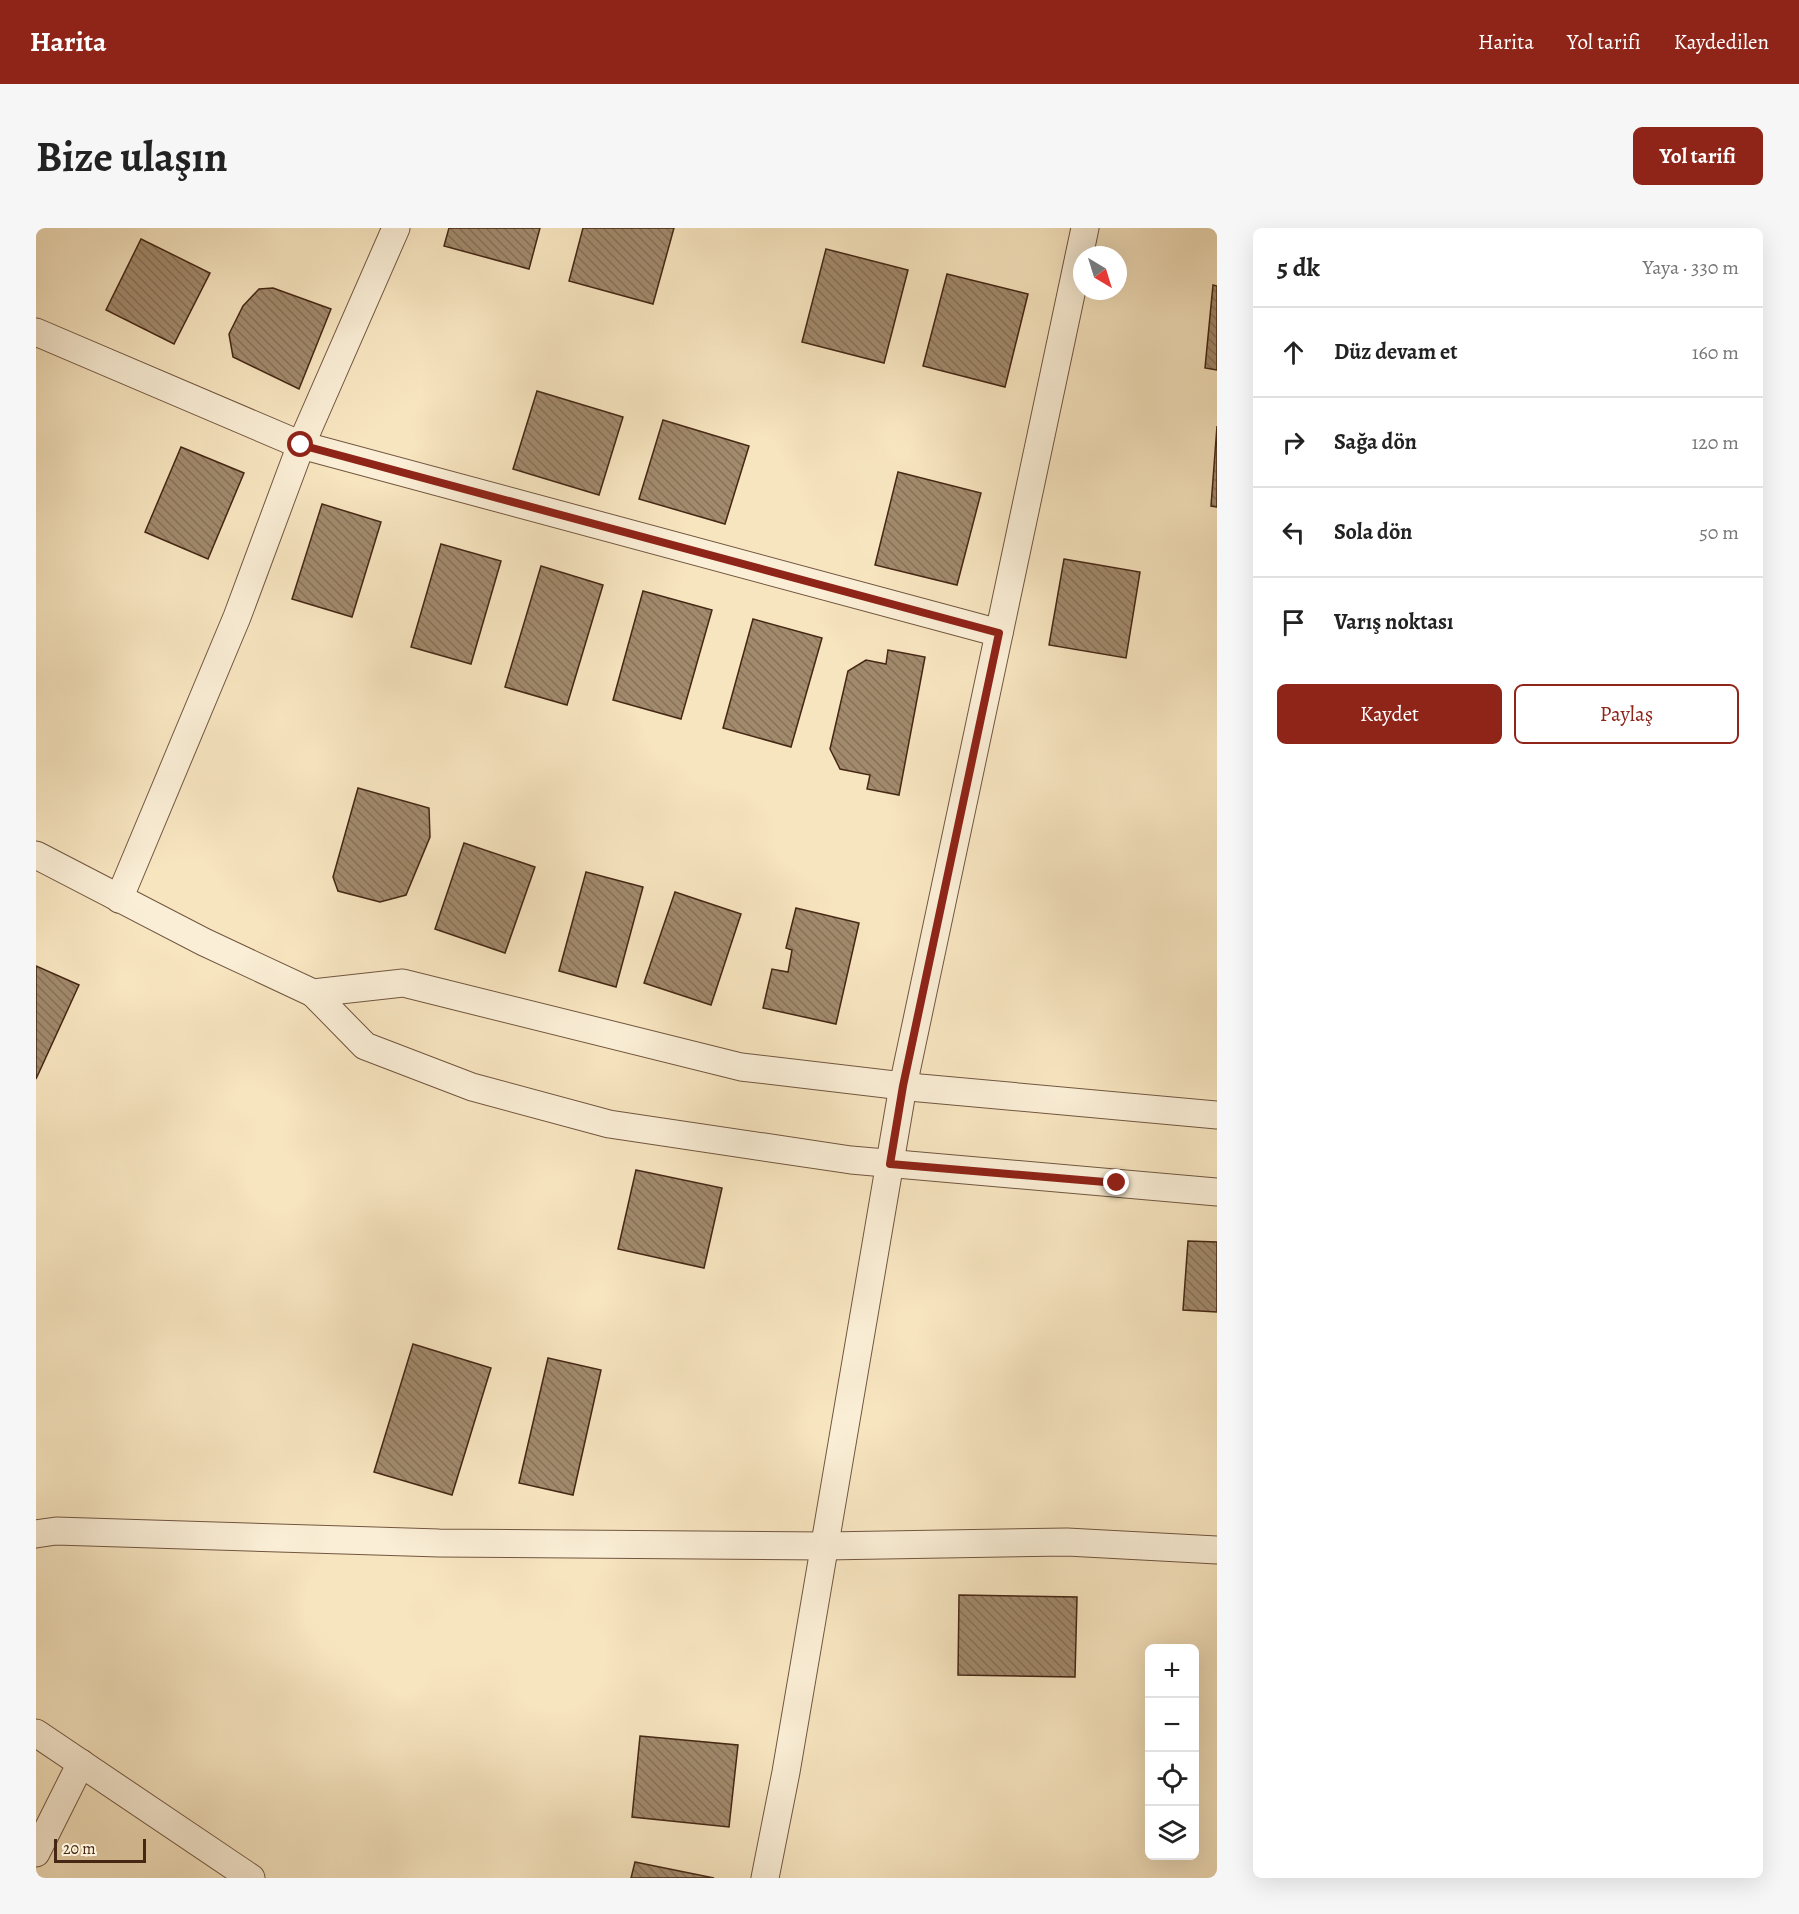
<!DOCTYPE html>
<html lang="tr">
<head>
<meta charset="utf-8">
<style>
  :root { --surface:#fff; --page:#f6f6f6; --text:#222; --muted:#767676; --line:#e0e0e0; --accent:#8f2418 }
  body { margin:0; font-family:Alegreya,serif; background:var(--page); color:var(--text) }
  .controls { position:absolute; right:18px; bottom:18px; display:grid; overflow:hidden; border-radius:9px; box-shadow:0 6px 24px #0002 }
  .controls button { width:54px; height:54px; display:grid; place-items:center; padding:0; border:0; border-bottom:2px solid var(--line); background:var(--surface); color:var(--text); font:30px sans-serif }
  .compass { position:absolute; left:1037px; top:18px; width:54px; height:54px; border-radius:50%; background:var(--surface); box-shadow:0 6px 24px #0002; rotate:142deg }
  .scale { position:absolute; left:18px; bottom:15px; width:92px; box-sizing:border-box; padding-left:6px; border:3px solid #452714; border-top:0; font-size:16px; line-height:21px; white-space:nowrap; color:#452714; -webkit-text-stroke:4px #faeed6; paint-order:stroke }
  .stop { position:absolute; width:18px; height:18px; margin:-14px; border:4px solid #8f2418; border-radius:50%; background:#fff }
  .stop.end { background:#8f2418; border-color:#fff; box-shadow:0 2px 6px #0008 }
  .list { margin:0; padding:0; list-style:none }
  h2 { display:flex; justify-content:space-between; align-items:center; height:78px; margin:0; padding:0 24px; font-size:26px }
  h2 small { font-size:20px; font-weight:400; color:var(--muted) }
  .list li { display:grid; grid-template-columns:39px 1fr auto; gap:18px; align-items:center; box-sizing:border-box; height:90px; padding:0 24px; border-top:2px solid var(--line) }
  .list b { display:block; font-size:22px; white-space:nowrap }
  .list em { font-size:20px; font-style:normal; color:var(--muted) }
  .actions { display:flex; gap:12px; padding:18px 24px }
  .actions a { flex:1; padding:14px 0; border:2px solid var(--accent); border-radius:9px; text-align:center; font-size:21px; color:var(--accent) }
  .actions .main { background:var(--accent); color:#fff }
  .icon { flex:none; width:33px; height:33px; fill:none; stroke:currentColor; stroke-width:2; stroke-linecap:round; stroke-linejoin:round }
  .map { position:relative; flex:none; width:1181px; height:1650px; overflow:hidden; border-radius:9px }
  header { display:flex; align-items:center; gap:36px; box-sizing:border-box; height:84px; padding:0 30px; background:var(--accent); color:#fff }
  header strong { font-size:28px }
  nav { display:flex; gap:33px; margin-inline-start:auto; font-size:21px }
  .intro { display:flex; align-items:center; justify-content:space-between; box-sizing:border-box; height:144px; padding:0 36px }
  h1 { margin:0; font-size:42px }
  .button { padding:15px 27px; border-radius:9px; background:var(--accent); color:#fff; font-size:21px; font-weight:700 }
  main { display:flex; gap:36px; padding:0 36px }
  aside { flex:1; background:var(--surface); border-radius:9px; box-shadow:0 6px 24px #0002 }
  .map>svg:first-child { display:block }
  .building { fill:url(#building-back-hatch); stroke:#452714; stroke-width:1.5 }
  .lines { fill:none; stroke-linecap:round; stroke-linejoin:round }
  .street-casing { stroke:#72563f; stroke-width:29 }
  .street { stroke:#faeed6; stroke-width:27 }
  .route { stroke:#8f2418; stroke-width:8 }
</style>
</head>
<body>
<header>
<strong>Harita</strong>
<nav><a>Harita</a><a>Yol tarifi</a><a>Kaydedilen</a></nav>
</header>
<div class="intro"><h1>Bize ulaşın</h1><a class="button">Yol tarifi</a></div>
<main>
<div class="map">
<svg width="1181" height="1650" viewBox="0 0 1181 1650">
  <defs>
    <pattern id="building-back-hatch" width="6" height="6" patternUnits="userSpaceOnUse" patternTransform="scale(1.5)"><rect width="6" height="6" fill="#a28a6d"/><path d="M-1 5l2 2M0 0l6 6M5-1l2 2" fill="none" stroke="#867158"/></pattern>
  </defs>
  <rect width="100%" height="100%" fill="#f7e5c0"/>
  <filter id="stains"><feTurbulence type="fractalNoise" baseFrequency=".00333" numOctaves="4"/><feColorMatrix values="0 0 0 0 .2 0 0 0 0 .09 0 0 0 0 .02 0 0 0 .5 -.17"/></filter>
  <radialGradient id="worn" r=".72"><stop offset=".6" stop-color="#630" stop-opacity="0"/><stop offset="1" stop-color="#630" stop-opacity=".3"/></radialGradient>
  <g class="building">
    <path d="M413,0H504L493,41L408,18Z"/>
    <path d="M547,0H638L617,76L533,53Z"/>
    <path d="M105,11L174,45L138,116L70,82Z"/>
    <path d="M790,21L872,42L848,135L766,114Z"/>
    <path d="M911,46L992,66L969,159L887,138Z"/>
    <path d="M1177,57L1181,58V142L1169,140Z"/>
    <path d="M237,60L295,81L263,161L197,129L193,106L207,78L223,61Z"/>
    <path d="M501,163L587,189L563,267L477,241Z"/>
    <path d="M627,192L713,218L689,296L603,271Z"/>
    <path d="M1181,198V279L1175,278Z"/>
    <path d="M145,219L208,245L172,331L109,304Z"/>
    <path d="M862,244L945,265L921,357L839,337Z"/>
    <path d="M286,276L345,294L316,389L256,371Z"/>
    <path d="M405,316L465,333L435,436L375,419Z"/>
    <path d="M1028,331L1104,344L1090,430L1013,417Z"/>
    <path d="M505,338L567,357L531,477L469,459Z"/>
    <path d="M607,363L676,382L645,491L577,472Z"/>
    <path d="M717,391L786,410L755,519L687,500Z"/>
    <path d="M852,422L889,429L863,567L831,561L834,547L804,541L794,521L812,443L830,432L850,436Z"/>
    <path d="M322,560L393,580L394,609L370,667L344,674L302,663L297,649Z"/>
    <path d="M428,615L499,639L469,725L399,701Z"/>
    <path d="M550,644L607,659L580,759L523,743Z"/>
    <path d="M639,664L705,686L675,777L608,755Z"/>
    <path d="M760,680L823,695L800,796L727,780L736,741L752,744L756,722L750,720Z"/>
    <path d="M0,738L43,757L0,851Z"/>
    <path d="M600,942L686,960L668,1040L582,1021Z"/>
    <path d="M1152,1013L1181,1014V1084L1147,1082Z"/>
    <path d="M377,1116L455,1140L416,1267L338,1244Z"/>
    <path d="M512,1130L565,1142L537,1267L483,1255Z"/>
    <path d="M923,1367L1041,1369L1039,1449L922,1447Z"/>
    <path d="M604,1508L702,1517L693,1599L596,1589Z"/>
    <path d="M599,1634L678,1650H595Z"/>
  </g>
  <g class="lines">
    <g class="street-casing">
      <g id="street">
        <path d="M0,104L265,217L963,405"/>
        <path d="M0,627L168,714L277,765"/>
        <path d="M83,671L201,389L265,217L360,0"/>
        <path d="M1181,887L884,860L705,839L367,755L277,765L329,818L436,859L573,896L815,932L1181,964"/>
        <path d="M0,1306L20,1303L403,1315L789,1318L1031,1314L1181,1322"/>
        <path d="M0,1505L215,1650"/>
        <path d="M0,1625L45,1535"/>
        <path d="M729,1650L750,1544L867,858L1049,0"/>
      </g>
    </g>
    <use href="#street" class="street"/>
  </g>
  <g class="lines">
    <path class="route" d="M265,217L963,405L867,858L854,936L1081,955"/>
  </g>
  <rect width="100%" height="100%" filter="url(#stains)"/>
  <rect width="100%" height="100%" fill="url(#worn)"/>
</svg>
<div class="controls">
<button>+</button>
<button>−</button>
<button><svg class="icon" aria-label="locate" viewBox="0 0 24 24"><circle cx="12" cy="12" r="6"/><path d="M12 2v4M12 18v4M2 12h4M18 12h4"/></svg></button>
<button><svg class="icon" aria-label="layers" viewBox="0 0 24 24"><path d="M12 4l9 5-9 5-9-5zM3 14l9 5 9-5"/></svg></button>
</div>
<svg class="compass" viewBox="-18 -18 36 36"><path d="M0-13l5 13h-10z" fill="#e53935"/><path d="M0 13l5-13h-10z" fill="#767676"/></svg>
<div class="scale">20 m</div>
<div class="stop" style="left:265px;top:217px"></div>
<div class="stop end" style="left:1081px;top:955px"></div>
</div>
<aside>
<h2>5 dk<small>Yaya · 330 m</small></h2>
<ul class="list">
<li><svg class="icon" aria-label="ahead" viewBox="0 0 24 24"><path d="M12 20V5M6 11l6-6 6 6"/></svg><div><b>Düz devam et</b></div><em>160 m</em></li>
<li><svg class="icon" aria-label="right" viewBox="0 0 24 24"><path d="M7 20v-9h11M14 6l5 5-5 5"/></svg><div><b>Sağa dön</b></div><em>120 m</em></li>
<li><svg class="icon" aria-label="left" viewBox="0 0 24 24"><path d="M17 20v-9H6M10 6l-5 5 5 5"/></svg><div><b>Sola dön</b></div><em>50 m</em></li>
<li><svg class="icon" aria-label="arrive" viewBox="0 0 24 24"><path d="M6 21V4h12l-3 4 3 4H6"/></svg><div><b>Varış noktası</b></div></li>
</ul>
<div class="actions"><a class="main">Kaydet</a><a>Paylaş</a></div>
</aside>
</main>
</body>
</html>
